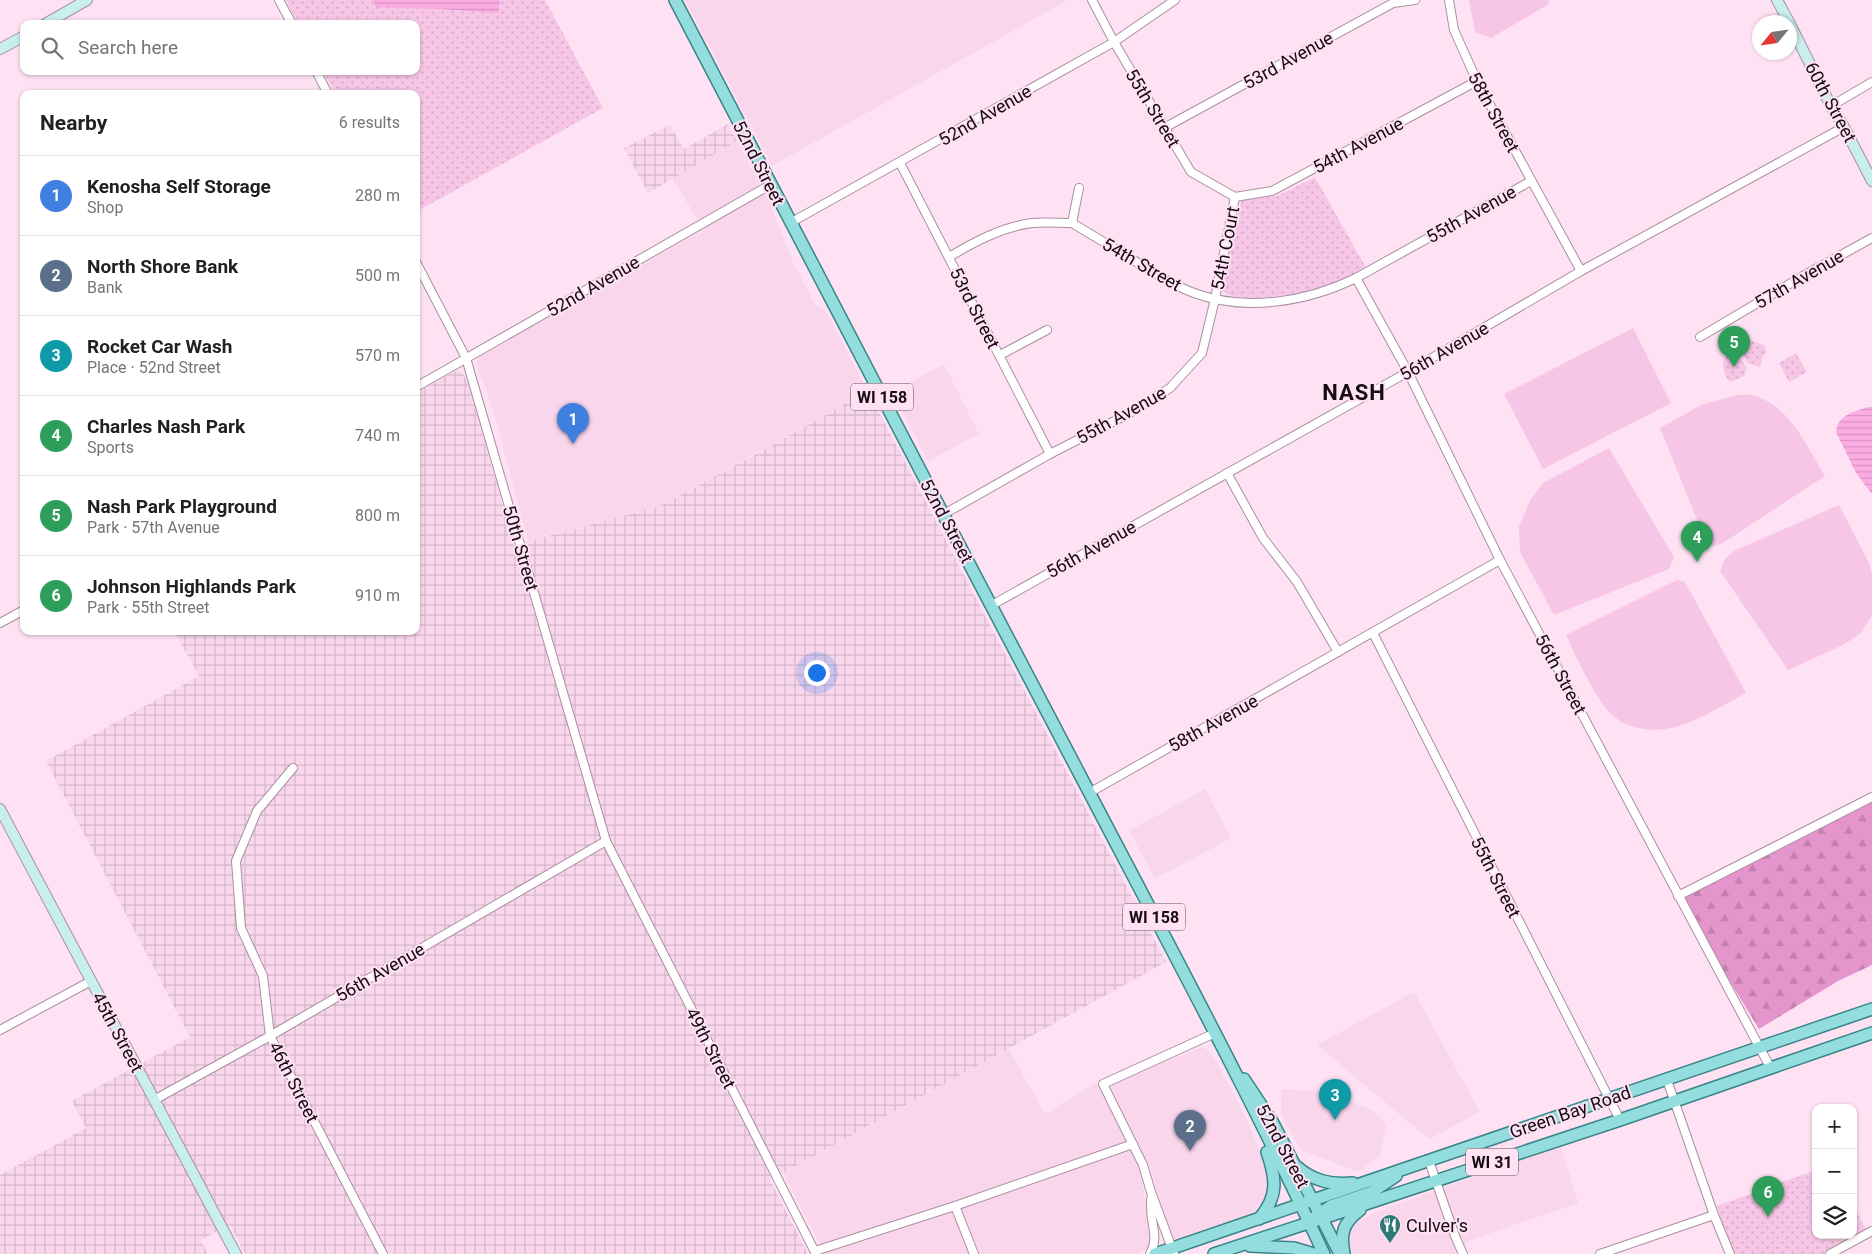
<!DOCTYPE html>
<html lang="en">
<head>
<meta charset="utf-8">
<style>
  :root { --surface:#fff; --page:#f2f2f2; --text:#202124; --muted:#757577; --line:#e0e0e0; --accent:#b45309 }
  body { margin:0; font-family:Roboto,sans-serif; background:var(--page); color:var(--text) }
  .controls { position:absolute; right:15px; bottom:15px; display:grid; overflow:hidden; border-radius:10px; box-shadow:0 1px 4px #0004 }
  .controls button { width:45px; height:45px; display:grid; place-items:center; padding:0; border:0; border-bottom:1px solid var(--line); background:var(--surface); color:var(--text); font:25px sans-serif }
  .compass { position:absolute; left:1752px; top:15px; width:45px; height:45px; border-radius:50%; background:var(--surface); box-shadow:0 1px 4px #0004; rotate:241deg }
  .you { position:absolute; left:816px; top:672px; width:18px; height:18px; margin:-12px; border:4px solid #fff; border-radius:50%; background:#1a73e8; box-shadow:0 0 0 8px #1a73e833 }
  .badge { display:grid; place-items:center; width:32px; height:32px; border-radius:50%; background:var(--accent); color:#fff; font-size:16px; font-weight:700 }
  .pin { position:absolute; translate:-50% -41px; filter:drop-shadow(0 1px 2px #0008) }
  .pin::after { content:''; position:absolute; top:26px; width:18px; height:15px; background:inherit; clip-path:polygon(0 0,100% 0,50% 100%) }
  .list { margin:0; padding:0; list-style:none }
  h2 { display:flex; justify-content:space-between; align-items:center; height:65px; margin:0; padding:0 20px; font-size:21px }
  h2 small { font-size:16px; font-weight:400; color:var(--muted) }
  .list li { display:grid; grid-template-columns:32px 1fr auto; gap:15px; align-items:center; box-sizing:border-box; height:80px; padding:0 20px; border-top:1px solid var(--line) }
  .list b { display:block; font-size:19px; white-space:nowrap }
  .list p { margin:0; font-size:16px; white-space:nowrap; color:var(--muted) }
  .list em { font-size:16px; font-style:normal; color:var(--muted) }
  .icon { flex:none; width:28px; height:28px; fill:none; stroke:currentColor; stroke-width:2; stroke-linecap:round; stroke-linejoin:round }
  .map { position:relative; flex:none; width:1872px; height:1254px; overflow:hidden }
  .search { position:absolute; background:var(--surface); box-shadow:0 1px 4px #0004; left:20px; top:20px; width:400px; height:55px; display:flex; align-items:center; gap:12px; box-sizing:border-box; padding:0 18px; border-radius:10px; color:var(--muted); font-size:19px }
  .panel { position:absolute; background:var(--surface); box-shadow:0 1px 4px #0004; left:20px; top:90px; width:400px; height:545px; border-radius:10px }
  .map>svg:first-child { display:block }
  .built { fill:#fad6ed }
  .industrial { fill:url(#industrial-grid) }
  .green { fill:#f7c5e6 }
  .forest { fill:url(#forest-firs) }
  .park { fill:url(#park-dots) }
  .water { fill:url(#water-rules) }
  .lines { fill:none; stroke-linecap:round; stroke-linejoin:round }
  .street-casing { stroke:#aa8fa0; stroke-width:10 }
  .secondary-casing { stroke:#aa8fa0; stroke-width:12 }
  .primary-casing { stroke:#398588; stroke-width:14 }
  .street { stroke:#fff; stroke-width:8 }
  .secondary { stroke:#c9eeee; stroke-width:10 }
  .primary { stroke:#94ddde; stroke-width:11 }
  .labels { text-anchor:middle; dominant-baseline:central; stroke-width:4; stroke-linejoin:round; paint-order:stroke }
  .shield { fill:#fee2f4; stroke:#5b4c56; stroke-width:1 }
  .shield-label { font-size:16px; font-weight:bold; fill:#150b12 }
  .street-label { font-size:18px; fill:#150b12; stroke:#fee2f4 }
  .poi-label { font-size:18px; fill:#150b12; stroke:#fee2f4; text-anchor:start }
  .district-label { font-size:22px; font-weight:bold; letter-spacing:1px; fill:#150b12; stroke:#fee2f4 }
</style>
</head>
<body>
<div class="map">
<svg width="1872" height="1254" viewBox="0 0 1872 1254">
  <defs>
    <pattern id="industrial-grid" width="8" height="8" patternUnits="userSpaceOnUse" patternTransform="scale(1.25)"><rect width="8" height="8" fill="#fad6ed"/><path d="M0 4h8M4 0v8" fill="none" stroke="#d5b6ca"/></pattern>
    <pattern id="forest-firs" width="22" height="20" patternUnits="userSpaceOnUse" patternTransform="scale(1.25)"><rect width="22" height="20" fill="#e495cb"/><path d="M5 1l3.5 6h-7zM16 11l3.5 6h-7z" fill="#c37fad"/></pattern>
    <pattern id="park-dots" width="8" height="8" patternUnits="userSpaceOnUse" patternTransform="scale(1.25)"><rect width="8" height="8" fill="#f7c5e6"/><path d="M2 2h.1M6 6h.1" fill="none" stroke="#d3a8c4" stroke-width="1.8" stroke-linecap="round"/></pattern>
    <pattern id="water-rules" width="6" height="5" patternUnits="userSpaceOnUse" patternTransform="scale(1.25)"><rect width="6" height="5" fill="#fcabe3"/><path d="M0 2.5h6" fill="none" stroke="#d792c2"/></pattern>
  </defs>
  <rect width="100%" height="100%" fill="#fee2f4"/>
  <g class="built">
    <path d="M685,0H1068L772,166Z"/>
    <path d="M737,141L770,203L792,260L816,306L821,307L827,313L868,391L658,507L528,541L492,406L477,367V361L480,356L704,230L672,178Z"/>
    <path d="M944,364L979,434L928,461L892,392Z"/>
    <path d="M1205,789L1231,838L1155,879L1129,831Z"/>
    <path d="M1414,992L1480,1112L1429,1139L1317,1045Z"/>
    <path d="M1201,1048H1205L1213,1056L1245,1116L1267,1166L1272,1184L1264,1206L1258,1211L1242,1218L1180,1240L1174,1238L1168,1230L1149,1164L1139,1167L1152,1234L1149,1248L1137,1254H825L783,1173L1009,1049L1045,1114L1096,1083L1102,1092L1129,1075Z"/>
    <path d="M1281,1089L1325,1092L1372,1110L1387,1124L1380,1155L1358,1172L1301,1150L1281,1114Z"/>
    <path d="M1561,1146L1578,1203L1454,1246L1457,1254H1350L1347,1244L1349,1230L1357,1222L1378,1211Z"/>
  </g>
  <g class="industrial">
    <path d="M728,124L737,141L648,193L624,148L670,125L684,149Z"/>
    <path d="M457,370L463,373L468,383L514,545L658,507L760,452L868,391L1166,962L770,1180L808,1254H245L230,1225L201,1240L208,1254H0V1175L86,1128L72,1101L190,1037L46,761L199,676L174,631H416V393Z"/>
  </g>
  <g class="green">
    <path d="M1469,0H1548L1549,4L1491,38L1475,32Z"/>
    <path d="M1633,328L1671,403L1543,469L1504,394Z"/>
    <path d="M1737,395C1743,395 1751,394 1756,396C1791,408 1807,447 1825,476L1723,543L1713,546L1707,544L1660,428L1701,405Z"/>
    <path d="M1609,448L1674,557L1669,569L1554,615L1520,552L1519,526L1531,499L1543,483Z"/>
    <path d="M1839,505L1868,561L1872,573V615L1860,634L1843,645L1788,670L1720,571L1725,559L1734,551Z"/>
    <path d="M1677,580L1685,582L1746,693C1727,703 1708,715 1688,723C1663,733 1633,733 1612,715C1598,703 1574,653 1566,635Z"/>
  </g>
  <path class="forest" d="M1872,797V965L1838,981L1759,1029L1678,896Z"/>
  <g class="park">
    <path d="M286,0H545L603,108L416,212V94H335L323,71H416V24H298Z"/>
    <path d="M1315,177L1366,268C1354,274 1343,280 1331,285C1313,292 1233,307 1222,290L1239,207L1242,200L1277,196Z"/>
    <path d="M1749,340L1764,345L1767,353L1763,356L1760,367L1748,363L1739,347Z"/>
    <path d="M1796,353L1807,372L1789,382L1779,363Z"/>
    <path d="M1728,354C1738,353 1743,361 1747,369L1744,376L1730,382C1724,376 1722,367 1724,358Z"/>
    <path d="M1816,1170V1235H1853V1204L1867,1232L1825,1254H1732L1717,1206Z"/>
  </g>
  <g class="water">
    <path d="M373,0H499L500,1L498,13L440,9L376,7Z"/>
    <path d="M1869,407H1872V494L1856,473L1836,432C1837,415 1855,411 1869,407Z"/>
  </g>
  <g class="lines">
    <g class="street-casing">
      <g id="street">
        <path d="M279,0L292,24"/>
        <path d="M1092,0L1114,42L1191,172L1235,197"/>
        <path d="M1449,0L1454,30L1477,81L1581,271"/>
        <path d="M316,71L328,94"/>
        <path d="M1831,106L1872,82"/>
        <path d="M1164,128L1393,3L1415,0"/>
        <path d="M900,163L1050,454"/>
        <path d="M1235,197L1272,191L1477,81"/>
        <path d="M790,223L1114,42L1175,0"/>
        <path d="M1072,223C1090,234 1109,245 1127,256C1148,269 1170,284 1194,293C1246,312 1307,302 1356,278L1531,181"/>
        <path d="M1072,223L1079,188"/>
        <path d="M949,257C974,242 1002,227 1032,223C1045,222 1059,223 1072,223"/>
        <path d="M416,262L466,358L606,841L816,1254"/>
        <path d="M1356,278L1408,372L1500,560L1770,1067"/>
        <path d="M1700,337L1803,276L1872,238"/>
        <path d="M1000,355L1047,330"/>
        <path d="M416,387L770,185"/>
        <path d="M1227,473L1263,538L1297,582L1338,652"/>
        <path d="M944,514L1050,454L1128,414L1170,388L1202,353L1215,299L1235,197"/>
        <path d="M992,605L1408,372L1581,271L1844,127"/>
        <path d="M0,623L24,610"/>
        <path d="M1373,633L1620,1120"/>
        <path d="M293,768L257,811L236,861L241,928L263,976L270,1036L383,1254"/>
        <path d="M1089,793L1500,560"/>
        <path d="M1678,896L1872,797"/>
        <path d="M0,1030L91,981"/>
        <path d="M1667,1080L1714,1215L1730,1254"/>
        <path d="M154,1100L270,1036L606,841"/>
        <path d="M1429,1161L1455,1236L1463,1254"/>
        <path d="M955,1206L974,1254"/>
        <path d="M815,1251L955,1206L1133,1144"/>
        <path d="M1150,1254C1157,1242 1154,1232 1152,1219C1151,1213 1151,1206 1151,1199"/>
        <path d="M1174,1254L1151,1192L1143,1165L1103,1084L1215,1033"/>
        <path d="M1600,1254L1714,1215"/>
        <path d="M1830,1254L1872,1231"/>
      </g>
    </g>
    <g class="secondary-casing">
      <g id="secondary">
        <path d="M1777,0L1789,22"/>
        <path d="M45,24L87,0"/>
        <path d="M1790,24L1831,106L1844,127L1872,181"/>
        <path d="M0,49L24,36"/>
        <path d="M0,809L236,1254"/>
      </g>
    </g>
    <g class="primary-casing">
      <g id="primary">
        <path d="M675,0C811,265 951,528 1089,792C1169,945 1251,1097 1324,1254"/>
        <path d="M1244,1079L1273,1123L1340,1254"/>
        <path d="M1296,1166C1313,1181 1331,1185 1353,1183"/>
        <path d="M1315,1217L1331,1206L1372,1192L1396,1176"/>
        <path d="M1259,1219C1279,1196 1276,1178 1267,1152"/>
        <path d="M1250,1246L1294,1248L1314,1254"/>
        <path d="M1155,1254L1872,1009"/>
        <path d="M1214,1254L1620,1120L1872,1033"/>
        <path d="M1344,1254C1340,1233 1343,1223 1360,1210"/>
      </g>
    </g>
    <use href="#street" class="street"/>
    <use href="#secondary" class="secondary"/>
    <use href="#primary" class="primary"/>
  </g>
  <defs>
    <g id="restaurant-pin" transform="scale(1.125)"><path d="M0 17L-7.5 6A9.5 9.5 0 1 1 7.5 6Z" fill="#2e7879" stroke="#fee2f4"/><path d="M-5-6h1v4h1v-4h1v4h1v-4h1v5L-1.5 .5V6h-2V.5L-5-1ZM5-6V6H3V1.5H1.5Q1.5-4 5-6Z" fill="#fff"/></g>
  </defs>
  <g fill-rule="evenodd">
    <use href="#restaurant-pin" x="1390" y="1225"/>
  </g>
  <g class="labels">
    <g class="shield">
      <rect x="851" y="383.5" width="62" height="27" rx="4"/>
      <rect x="1123" y="903.5" width="62" height="27" rx="4"/>
      <rect x="1466" y="1148.5" width="52" height="27" rx="4"/>
    </g>
    <g class="shield-label">
      <text x="882" y="397">WI 158</text>
      <text x="1154" y="917">WI 158</text>
      <text x="1492" y="1162">WI 31</text>
    </g>
    <g class="street-label">
      <text transform="translate(1288 60) rotate(-29)">53rd Avenue</text>
      <text transform="translate(1831 102) rotate(62)">60th Street</text>
      <text transform="translate(1153 108) rotate(59)">55th Street</text>
      <text transform="translate(1494 112) rotate(62)">58th Street</text>
      <text transform="translate(985 115) rotate(-30)">52nd Avenue</text>
      <text transform="translate(1358 145) rotate(-28)">54th Avenue</text>
      <text transform="translate(759 163) rotate(63)">52nd Street</text>
      <text transform="translate(1471 214) rotate(-29)">55th Avenue</text>
      <text transform="translate(1225 248) rotate(-79)">54th Court</text>
      <text transform="translate(1142 264) rotate(30)">54th Street</text>
      <text transform="translate(1799 279) rotate(-30)">57th Avenue</text>
      <text transform="translate(593 286) rotate(-30)">52nd Avenue</text>
      <text transform="translate(975 308) rotate(63)">53rd Street</text>
      <text transform="translate(1444 351) rotate(-30)">56th Avenue</text>
      <text transform="translate(1121 415) rotate(-29)">55th Avenue</text>
      <text transform="translate(947 521) rotate(62)">52nd Street</text>
      <text transform="translate(521 548) rotate(74)">50th Street</text>
      <text transform="translate(1091 549) rotate(-29)">56th Avenue</text>
      <text transform="translate(1561 674) rotate(62)">56th Street</text>
      <text transform="translate(1213 723) rotate(-29)">58th Avenue</text>
      <text transform="translate(1496 877) rotate(63)">55th Street</text>
      <text transform="translate(380 972) rotate(-30)">56th Avenue</text>
      <text transform="translate(118 1032) rotate(62)">45th Street</text>
      <text transform="translate(711 1048) rotate(63)">49th Street</text>
      <text transform="translate(294 1082) rotate(63)">46th Street</text>
      <text transform="translate(1570 1112) rotate(-19)">Green Bay Road</text>
      <text transform="translate(1283 1146) rotate(62)">52nd Street</text>
    </g>
    <g class="poi-label">
      <text x="1406" y="1225">Culver's</text>
    </g>
    <g class="district-label">
      <text x="1354" y="392">NASH</text>
    </g>
  </g>
</svg>
<div class="controls">
<button>+</button>
<button>−</button>
<button><svg class="icon" aria-label="layers" viewBox="0 0 24 24"><path d="M12 4l9 5-9 5-9-5zM3 14l9 5 9-5"/></svg></button>
</div>
<svg class="compass" viewBox="-18 -18 36 36"><path d="M0-13l5 13h-10z" fill="#e53935"/><path d="M0 13l5-13h-10z" fill="#757577"/></svg>
<div class="you"></div>
<div class="pin badge" style="left:573px;top:444px;background:#3f7fe0">1</div>
<div class="pin badge" style="left:1190px;top:1151px;background:#5c6f8a">2</div>
<div class="pin badge" style="left:1335px;top:1120px;background:#0f9aa8">3</div>
<div class="pin badge" style="left:1697px;top:562px;background:#2e9e5b">4</div>
<div class="pin badge" style="left:1734px;top:367px;background:#2e9e5b">5</div>
<div class="pin badge" style="left:1768px;top:1217px;background:#2e9e5b">6</div>
<div class="search"><svg class="icon" aria-label="search" viewBox="0 0 24 24"><circle cx="10" cy="10" r="6"/><path d="M15 15l6 6"/></svg>Search here</div>
<section class="panel">
<h2>Nearby<small>6 results</small></h2>
<ul class="list">
<li><span class="badge" style="background:#3f7fe0">1</span><div><b>Kenosha Self Storage</b><p>Shop</p></div><em>280 m</em></li>
<li><span class="badge" style="background:#5c6f8a">2</span><div><b>North Shore Bank</b><p>Bank</p></div><em>500 m</em></li>
<li><span class="badge" style="background:#0f9aa8">3</span><div><b>Rocket Car Wash</b><p>Place · 52nd Street</p></div><em>570 m</em></li>
<li><span class="badge" style="background:#2e9e5b">4</span><div><b>Charles Nash Park</b><p>Sports</p></div><em>740 m</em></li>
<li><span class="badge" style="background:#2e9e5b">5</span><div><b>Nash Park Playground</b><p>Park · 57th Avenue</p></div><em>800 m</em></li>
<li><span class="badge" style="background:#2e9e5b">6</span><div><b>Johnson Highlands Park</b><p>Park · 55th Street</p></div><em>910 m</em></li>
</ul>
</section>
</div>
</body>
</html>
